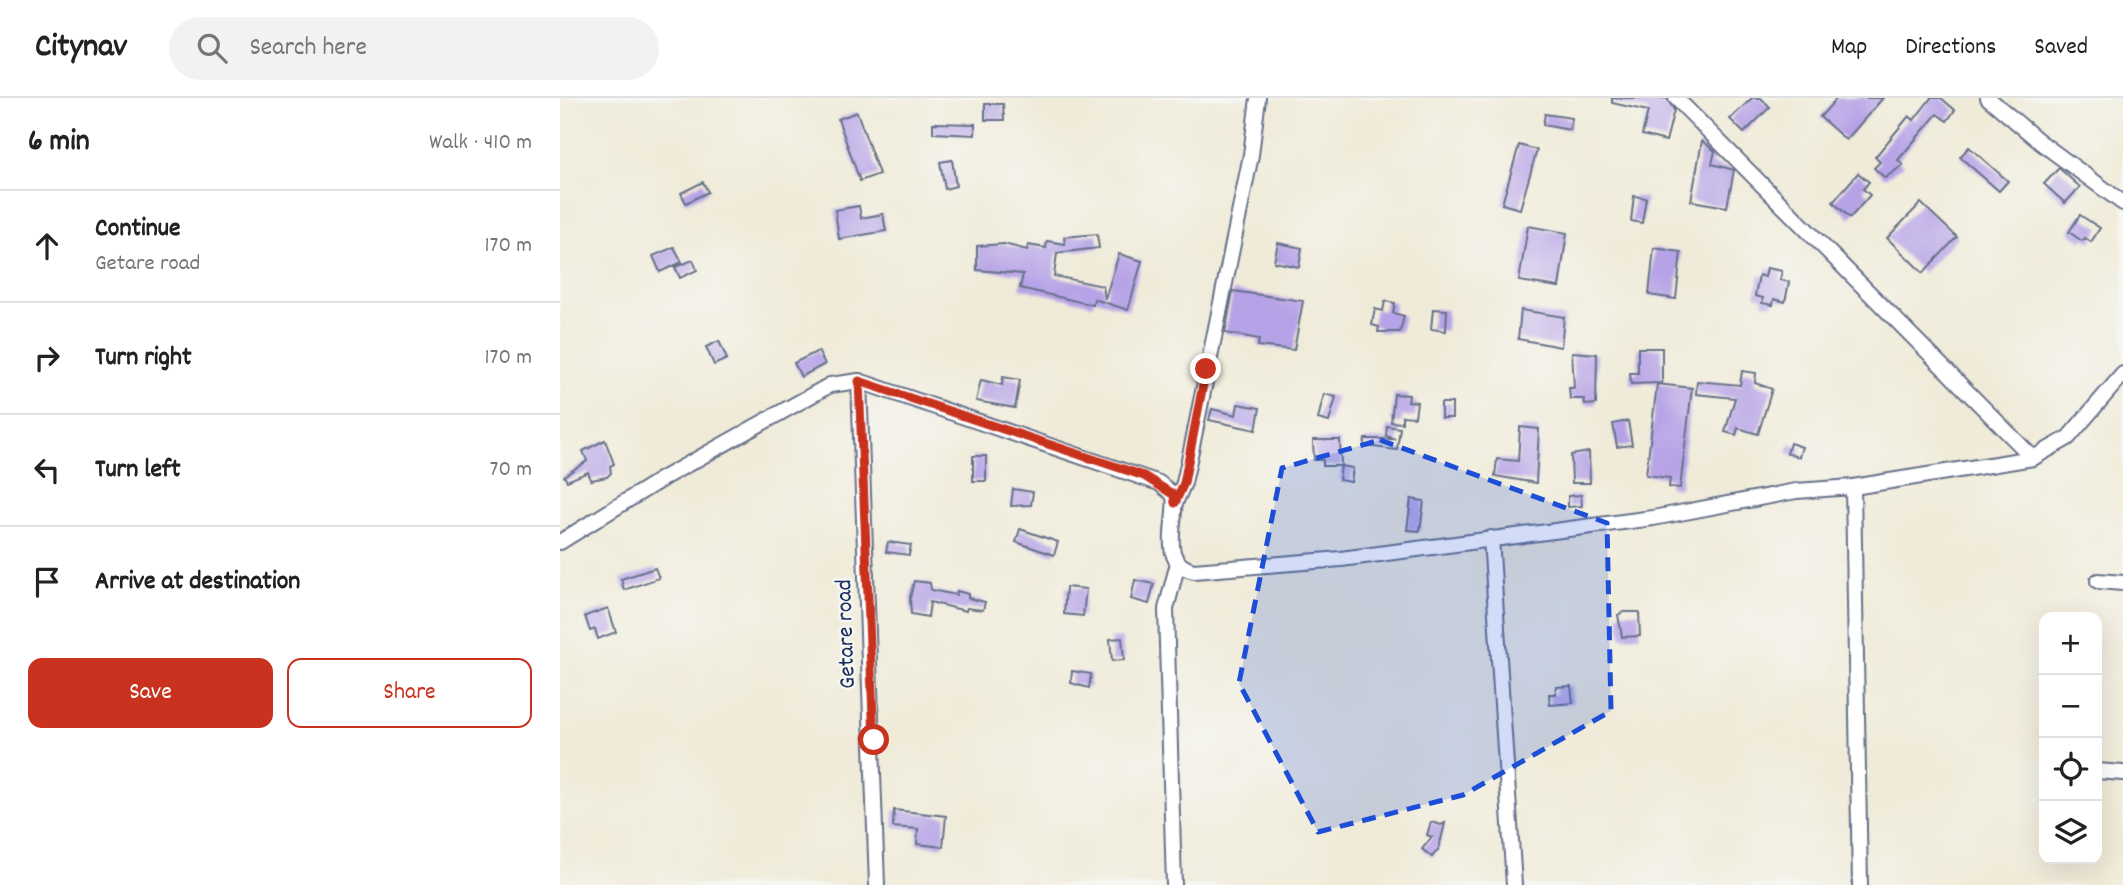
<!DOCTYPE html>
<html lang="en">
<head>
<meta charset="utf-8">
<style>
  :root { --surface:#fff; --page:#f2f2f2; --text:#222; --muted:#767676; --line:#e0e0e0; --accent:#c8321e }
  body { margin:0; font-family:Dekko,sans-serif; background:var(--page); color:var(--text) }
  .controls { position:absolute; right:21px; bottom:21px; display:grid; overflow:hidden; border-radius:14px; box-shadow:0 7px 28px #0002 }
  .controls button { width:63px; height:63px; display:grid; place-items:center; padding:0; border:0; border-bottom:2px solid var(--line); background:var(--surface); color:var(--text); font:35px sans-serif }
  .stop { position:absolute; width:21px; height:21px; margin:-16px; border:5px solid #c8321e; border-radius:50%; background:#fff }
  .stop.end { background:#c8321e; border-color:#fff; box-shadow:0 2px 7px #0008 }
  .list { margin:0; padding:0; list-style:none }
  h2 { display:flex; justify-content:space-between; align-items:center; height:91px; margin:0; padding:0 28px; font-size:30px }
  h2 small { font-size:23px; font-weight:400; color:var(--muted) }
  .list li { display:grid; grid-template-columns:46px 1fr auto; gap:21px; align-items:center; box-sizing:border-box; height:112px; padding:0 28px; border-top:2px solid var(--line) }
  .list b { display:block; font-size:26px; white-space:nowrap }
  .list p { margin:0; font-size:23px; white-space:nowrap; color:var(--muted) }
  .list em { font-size:23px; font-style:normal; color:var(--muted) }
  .actions { display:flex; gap:14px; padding:21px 28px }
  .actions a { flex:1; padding:16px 0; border:2px solid var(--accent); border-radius:14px; text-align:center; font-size:24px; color:var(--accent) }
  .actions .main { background:var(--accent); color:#fff }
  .icon { flex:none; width:38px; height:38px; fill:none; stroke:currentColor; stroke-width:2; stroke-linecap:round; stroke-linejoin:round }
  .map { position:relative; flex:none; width:1563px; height:787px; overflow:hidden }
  header { display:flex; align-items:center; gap:42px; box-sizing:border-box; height:98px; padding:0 35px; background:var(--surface); border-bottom:2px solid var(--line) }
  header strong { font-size:33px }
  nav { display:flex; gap:38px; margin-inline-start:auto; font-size:24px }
  .search { width:490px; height:63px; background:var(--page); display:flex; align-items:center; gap:18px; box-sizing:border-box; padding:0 24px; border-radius:38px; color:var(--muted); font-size:26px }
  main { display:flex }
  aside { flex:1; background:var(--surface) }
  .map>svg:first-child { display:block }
  .building { fill:#b6a2e6 }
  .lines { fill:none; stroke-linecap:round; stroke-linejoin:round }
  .minor-casing { stroke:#667189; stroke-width:18 }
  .minor { stroke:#fff; stroke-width:14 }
  .route { stroke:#c8321e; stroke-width:9 }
  .marked { fill:#1d4ed8; fill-opacity:0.2; stroke:#1d4ed8; stroke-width:5; stroke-dasharray:14 9; stroke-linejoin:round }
  .labels { text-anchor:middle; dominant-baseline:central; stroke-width:5; stroke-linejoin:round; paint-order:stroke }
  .street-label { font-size:24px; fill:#1b2f5e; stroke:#f6f6f2 }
</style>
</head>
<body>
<header>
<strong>Citynav</strong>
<div class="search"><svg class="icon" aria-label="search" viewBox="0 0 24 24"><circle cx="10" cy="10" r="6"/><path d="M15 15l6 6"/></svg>Search here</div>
<nav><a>Map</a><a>Directions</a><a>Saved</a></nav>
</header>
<main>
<aside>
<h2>6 min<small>Walk · 410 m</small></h2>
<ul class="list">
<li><svg class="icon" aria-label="ahead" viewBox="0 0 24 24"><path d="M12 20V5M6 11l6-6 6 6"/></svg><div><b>Continue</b><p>Getare road</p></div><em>170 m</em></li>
<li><svg class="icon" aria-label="right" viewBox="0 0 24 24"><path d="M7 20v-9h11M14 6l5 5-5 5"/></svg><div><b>Turn right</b></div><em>170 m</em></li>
<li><svg class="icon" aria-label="left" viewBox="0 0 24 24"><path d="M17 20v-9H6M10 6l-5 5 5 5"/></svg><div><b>Turn left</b></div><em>70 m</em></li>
<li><svg class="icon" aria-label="arrive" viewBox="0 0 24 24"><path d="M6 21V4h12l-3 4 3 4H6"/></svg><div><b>Arrive at destination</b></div></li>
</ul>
<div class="actions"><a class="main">Save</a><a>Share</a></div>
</aside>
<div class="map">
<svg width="1563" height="787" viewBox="0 0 1563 787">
  <rect width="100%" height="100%" fill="#f6f6f2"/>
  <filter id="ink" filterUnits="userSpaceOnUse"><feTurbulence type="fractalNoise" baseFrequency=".0143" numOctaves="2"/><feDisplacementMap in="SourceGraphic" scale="14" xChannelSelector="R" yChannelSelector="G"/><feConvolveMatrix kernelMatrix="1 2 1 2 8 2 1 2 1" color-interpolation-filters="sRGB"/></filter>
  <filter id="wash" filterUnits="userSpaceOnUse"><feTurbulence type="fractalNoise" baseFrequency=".00686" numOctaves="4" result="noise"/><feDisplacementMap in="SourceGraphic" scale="28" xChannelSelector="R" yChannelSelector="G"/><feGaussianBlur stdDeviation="1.57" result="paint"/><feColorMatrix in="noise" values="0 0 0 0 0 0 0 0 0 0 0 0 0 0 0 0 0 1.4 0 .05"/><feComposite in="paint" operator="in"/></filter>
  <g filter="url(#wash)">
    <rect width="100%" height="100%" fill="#f0ebd8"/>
    <g id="blocks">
      <g class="building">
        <path d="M1052,0H1107L1114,12L1106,43L1082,37L1088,13L1052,5Z"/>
        <path d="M1192,0H1201L1210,9L1184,35L1170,21Z"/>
        <path d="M1277,0H1323L1286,42L1260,19Z"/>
        <path d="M1371,0H1381L1395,12L1387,23L1377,16L1338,62L1343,67L1325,80L1314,70L1320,64L1315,59L1349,18L1354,22Z"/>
        <path d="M425,6H443L444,22H425Z"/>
        <path d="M297,14L319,76L300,83L278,21Z"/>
        <path d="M985,16L1012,20L1010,32L983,27Z"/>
        <path d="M373,25L415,26V37L373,35Z"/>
        <path d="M1142,43L1155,53L1152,66L1174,72L1167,109L1131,103Z"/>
        <path d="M959,47L977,52L960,111L942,106Z"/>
        <path d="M1409,49L1448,83L1439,93L1400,59Z"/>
        <path d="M392,62L396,88L385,91L380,64Z"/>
        <path d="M1499,70L1520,89L1505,105L1484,86Z"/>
        <path d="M1298,75L1309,84L1303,91L1310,97L1290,120L1273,104Z"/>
        <path d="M143,84L148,94L126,105L121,95Z"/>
        <path d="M1074,98L1086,100L1082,125L1071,123Z"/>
        <path d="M1361,105L1397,139L1363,175L1327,140Z"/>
        <path d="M299,108L301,120L323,116L326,133L279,141L275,112Z"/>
        <path d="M1520,117L1540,130L1531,144L1525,140L1522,143L1509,134Z"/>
        <path d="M968,128L1007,135L999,189L959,183Z"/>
        <path d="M537,136L539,150L497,155L494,178L543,188L545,201L559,156L582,163L568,212L534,201L533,207L460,190L463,176L417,172V148L444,146L467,152L468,147L486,150L487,143L505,146L504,139Z"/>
        <path d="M718,145L742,150L739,169L714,164Z"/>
        <path d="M114,149L122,164L100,174L93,158Z"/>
        <path d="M1094,150L1121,154L1116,201L1089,197Z"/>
        <path d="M133,162L137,172L120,180L115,169Z"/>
        <path d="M1207,170L1222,173L1220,182L1229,184L1225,204L1214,201L1213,207L1202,205L1203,200L1195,198L1199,177L1205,179Z"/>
        <path d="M673,193L743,203L734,252L698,248L699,241L665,235Z"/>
        <path d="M825,203L835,205L833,215L844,218L840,234H818L819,229L812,227L815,211L823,213Z"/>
        <path d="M873,211L887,212L886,233L871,231Z"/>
        <path d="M961,212L1004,219L1001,249L958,241Z"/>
        <path d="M159,243L167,261L154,267L146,249Z"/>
        <path d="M1078,250H1102V285L1071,286L1070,275H1078Z"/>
        <path d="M258,253L265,266L241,279L234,265Z"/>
        <path d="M1012,254L1037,256L1036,306L1025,307L1024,301H1010L1009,290H1014Z"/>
        <path d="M1182,273L1196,275L1195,285L1212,291L1198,336L1178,330L1176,337L1165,334L1175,300L1136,296L1137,283L1180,287Z"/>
        <path d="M443,279L460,282L455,310L416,303L421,282L442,287Z"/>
        <path d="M1097,286L1132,290L1120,390L1109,389L1110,380L1086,377Z"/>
        <path d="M764,296L776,299L769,324L758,321Z"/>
        <path d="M834,296L849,297L848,303L857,304L855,319L842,318V325L831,324Z"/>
        <rect x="881" y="305" width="11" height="15"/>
        <path d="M678,306L700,310L696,332L649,322L652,311L676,317Z"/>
        <path d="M1068,323L1072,347L1057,349L1053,326Z"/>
        <path d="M827,328L840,330L837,352L804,348L805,341H835L826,338Z"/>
        <path d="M960,329L979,331L976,385L935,378L937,361L958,363Z"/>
        <path d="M45,342L54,366L50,368L51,375L47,379L31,382L28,374L7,383L4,378L27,363L23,353Z"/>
        <path d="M753,342H780L781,368H763V362H754Z"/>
        <path d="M1230,345L1242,349L1239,359L1227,355Z"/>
        <path d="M1029,354L1030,385H1012L1011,357Z"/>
        <rect x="413" y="358" width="13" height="25"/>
        <path d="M781,368L793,370L791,384L779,382Z"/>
        <path d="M453,391L473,394L471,407L451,408Z"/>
        <path d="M1021,397L1022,408L1008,409V398Z"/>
        <path d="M851,401L864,403L860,433L847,432Z"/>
        <path d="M460,431L498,444L494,457L456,444Z"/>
        <path d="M328,444L351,447L349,457L326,454Z"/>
        <path d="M95,470L99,480L64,492L61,481Z"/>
        <path d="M575,482L594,486L589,506L571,501Z"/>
        <path d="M354,483L370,485L371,492L396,497L397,493L408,496V500L425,504L423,512L407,510L406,513L370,504L368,519L351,516L350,500Z"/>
        <path d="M506,489L526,491L523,518L504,516Z"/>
        <path d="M48,510L56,534L38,541L35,531L30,533L25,518Z"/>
        <path d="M1063,514H1079L1080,538L1062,539L1058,517Z"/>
        <path d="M562,540L564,562L552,563L550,541Z"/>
        <path d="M512,573L531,576L529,590L511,585Z"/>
        <path d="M1011,588L1013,605L990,607L989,596H996V589Z"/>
        <path d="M334,712L386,718L383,749L357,746L358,731L333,729Z"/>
        <path d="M871,724L881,727L885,725L879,750L872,759L862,751L872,739L867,737Z"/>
      </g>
    </g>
  </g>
  <g filter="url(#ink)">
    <use href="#blocks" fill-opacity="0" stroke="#667189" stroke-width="2"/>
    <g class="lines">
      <g class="minor-casing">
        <g id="minor">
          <path d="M1116,0L1473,360L1508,340L1563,276"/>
          <path d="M1428,0L1480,44L1563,105"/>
          <path d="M299,283L317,787"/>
          <path d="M1293,389L1300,787"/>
          <path d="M615,405L624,385L632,348L691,57L698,0"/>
          <path d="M931,440L954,787"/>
          <path d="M0,444L105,379L270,287L299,283L599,385L614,397C618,423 597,465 634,473L781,461L1093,420L1236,393L1293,389L1473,360"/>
          <path d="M1538,483L1563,485"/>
          <path d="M1537,673L1563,675"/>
          <path d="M614,787L606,511L618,465"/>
        </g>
      </g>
      <use href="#minor" class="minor"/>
    </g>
  </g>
  <g class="lines" filter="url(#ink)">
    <path class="route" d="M314,642L299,283L584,378L614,397L615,405L624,385L646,271"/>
  </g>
  <path class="marked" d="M820,342L1047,425L1051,613L903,697L758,734L679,585L722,370Z"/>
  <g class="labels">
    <g class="street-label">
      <text transform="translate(287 536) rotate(-92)">Getare road</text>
    </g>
  </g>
</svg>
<div class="controls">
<button>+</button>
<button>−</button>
<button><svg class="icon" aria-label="locate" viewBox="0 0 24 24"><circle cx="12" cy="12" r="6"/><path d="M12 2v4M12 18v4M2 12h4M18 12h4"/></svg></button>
<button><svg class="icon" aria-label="layers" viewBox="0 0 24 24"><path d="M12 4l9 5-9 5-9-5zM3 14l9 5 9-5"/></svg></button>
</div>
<div class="stop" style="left:314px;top:642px"></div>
<div class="stop end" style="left:646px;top:271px"></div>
</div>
</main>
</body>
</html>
